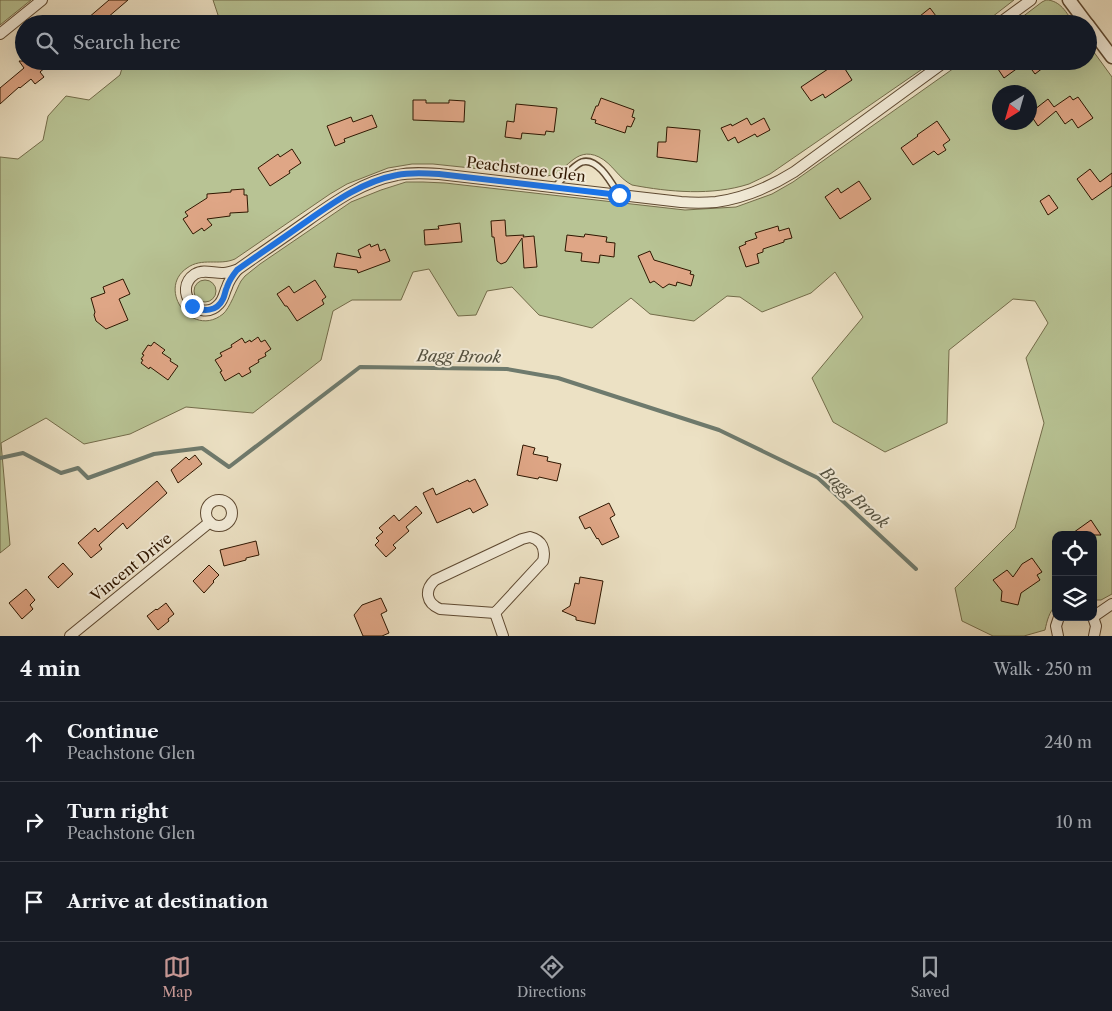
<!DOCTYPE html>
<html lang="en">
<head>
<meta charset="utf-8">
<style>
  :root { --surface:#171b24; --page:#242831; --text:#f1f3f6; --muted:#9ea1a6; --line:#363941; --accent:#c59692 }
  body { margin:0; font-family:"Libre Caslon Text",serif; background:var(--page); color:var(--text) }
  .controls { position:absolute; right:15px; bottom:15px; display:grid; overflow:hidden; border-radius:10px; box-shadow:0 5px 20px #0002 }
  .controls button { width:45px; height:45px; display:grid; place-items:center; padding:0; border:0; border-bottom:1px solid var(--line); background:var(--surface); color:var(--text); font:25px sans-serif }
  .compass { position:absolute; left:992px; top:85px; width:45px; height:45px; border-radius:50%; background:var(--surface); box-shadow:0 5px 20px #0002; rotate:217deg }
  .stop { position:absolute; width:15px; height:15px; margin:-11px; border:4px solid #1a73e8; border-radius:50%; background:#fff }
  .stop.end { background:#1a73e8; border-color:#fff; box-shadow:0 1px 5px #0008 }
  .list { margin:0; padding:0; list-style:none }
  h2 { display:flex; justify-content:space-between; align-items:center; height:65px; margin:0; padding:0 20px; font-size:21px }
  h2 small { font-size:16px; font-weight:400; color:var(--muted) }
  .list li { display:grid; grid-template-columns:32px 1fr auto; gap:15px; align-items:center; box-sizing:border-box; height:80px; padding:0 20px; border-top:1px solid var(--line) }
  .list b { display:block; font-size:19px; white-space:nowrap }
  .list p { margin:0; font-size:16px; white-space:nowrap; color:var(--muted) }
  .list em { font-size:16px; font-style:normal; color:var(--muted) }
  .icon { flex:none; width:28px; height:28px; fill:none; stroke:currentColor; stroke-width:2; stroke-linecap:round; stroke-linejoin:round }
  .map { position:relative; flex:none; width:1112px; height:636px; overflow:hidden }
  .search { position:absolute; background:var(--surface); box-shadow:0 5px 20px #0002; left:15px; right:15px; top:15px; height:55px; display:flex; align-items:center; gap:12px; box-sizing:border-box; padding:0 18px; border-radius:28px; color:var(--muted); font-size:19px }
  .sheet { height:305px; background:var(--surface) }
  nav { display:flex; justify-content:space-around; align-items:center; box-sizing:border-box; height:70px; border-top:1px solid var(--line); background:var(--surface); font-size:14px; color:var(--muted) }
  nav a { display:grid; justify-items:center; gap:2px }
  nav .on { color:var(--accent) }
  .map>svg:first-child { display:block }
  .green { fill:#b8c394; stroke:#736c4a; fill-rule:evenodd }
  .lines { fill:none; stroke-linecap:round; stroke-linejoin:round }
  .stream { stroke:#6e7a6d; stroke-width:4 }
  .building { fill:#dfa686; stroke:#2e1600 }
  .service-casing { stroke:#5e4931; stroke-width:8 }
  .minor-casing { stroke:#5e4931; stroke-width:12 }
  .tertiary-casing { stroke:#5e4931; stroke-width:15 }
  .service { stroke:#f3ecd9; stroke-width:5 }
  .minor { stroke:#f3ecd9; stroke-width:10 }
  .tertiary { stroke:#f3ecd9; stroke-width:12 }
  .route { stroke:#1a73e8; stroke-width:6 }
  .labels { text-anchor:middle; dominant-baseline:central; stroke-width:4; stroke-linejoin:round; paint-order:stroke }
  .street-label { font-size:15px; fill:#2e1600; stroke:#f3ecd9 }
  .water-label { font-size:16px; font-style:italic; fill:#53503f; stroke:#f3ecd9 }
</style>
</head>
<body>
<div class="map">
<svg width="1112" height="636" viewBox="0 0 1112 636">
  <rect width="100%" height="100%" fill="#ece1c4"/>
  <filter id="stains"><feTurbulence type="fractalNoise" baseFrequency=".004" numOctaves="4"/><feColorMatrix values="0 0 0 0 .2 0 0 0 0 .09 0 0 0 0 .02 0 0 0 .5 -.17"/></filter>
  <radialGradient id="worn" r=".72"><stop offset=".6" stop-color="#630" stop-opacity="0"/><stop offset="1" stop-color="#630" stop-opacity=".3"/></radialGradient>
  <g class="green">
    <path d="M0,0H31L0,25Z"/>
    <path d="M213,0H1014L983,24H214L218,15Z"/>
    <path d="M1046,0C1060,0 1067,13 1074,24H1013L1042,2Z"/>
    <path d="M1088,44L1112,77V594L1101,600H1093V535H1056V605C1049,612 1047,621 1045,630L1024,636H993L962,621L955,588L1015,528L1044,423L1026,358L1048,323L1035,301L1013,299L949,350L947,423L885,452L833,422L812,378L863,317L835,272L811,293L762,312L740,297L727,296L694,321L650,314L631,298L592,328L539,315L512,287L487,291L476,315L458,316L429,269L413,272L401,300H352L333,311L321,360L253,413L186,407L130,434L84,444L46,418L1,443L10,545L0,553V157L18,159L43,140L48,116L66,96L89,100L120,75L124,61H934L770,174C763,177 756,181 749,184C712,196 669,192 632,185C618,178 613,164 599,157C574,145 567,174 547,176L433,164H412L388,168L347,184L330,194L235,259C219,266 202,257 187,268C156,289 192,339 223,314C230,308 236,290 241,281L245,276L260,264L351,202L381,190L406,182H423L445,183L685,210L736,207L772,194L793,182L964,61H1088ZM1000,92H1030V122H1000Z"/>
    <circle cx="205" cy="291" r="11"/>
  </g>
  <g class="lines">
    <path class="stream" d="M0,458L23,453L61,473L78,468L88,478L154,454L202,448L229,467L360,367L507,369L558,378L719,430L818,478L916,569"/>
  </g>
  <g class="building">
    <path d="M109,0H128L107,18L112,24H81Z"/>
    <path d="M930,8L942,24H910Z"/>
    <path d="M19,61H53L40,72L44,77L35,84L31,79L20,88L19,87L0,104V88L24,68Z"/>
    <path d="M840,61L852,80L825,98L823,94L811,101L801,87Z"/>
    <path d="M1008,61H1052L1035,74L1026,62L1004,78L998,69Z"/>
    <path d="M1070,96L1073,100L1078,97L1093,118L1078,128L1072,119L1065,124L1056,111L1038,126L1030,114V113L1048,99L1054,107Z"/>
    <path d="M601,98L634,110L632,117L635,118L631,127L627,126L625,133L595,123L596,120L591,119L596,106H598Z"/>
    <path d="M413,100H426V103H449V100L465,101L464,122L413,120Z"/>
    <path d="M516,104L557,108L554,132L546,131L545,135L522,133L521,139L505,137L507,121L514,122Z"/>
    <path d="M372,115L377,127L344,139L345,142L335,146L327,126L351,117L353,122Z"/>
    <path d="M747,118L751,125L764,118L770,130L757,137L755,134L738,143L735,137L728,141L721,128L731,124L732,126Z"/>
    <path d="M937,121L950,140L943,145L946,150L938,155L934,151L913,165L901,148L918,136L917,135Z"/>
    <path d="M667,127L700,130L697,162L657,157L658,142H666Z"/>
    <path d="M292,149L301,163L289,171L290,173L270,186L258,168L278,154L280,157Z"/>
    <path d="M1090,169L1100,182L1112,173V186L1092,200L1077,179Z"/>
    <path d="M859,181L871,199L840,219L825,197L838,188L841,193Z"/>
    <path d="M244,189V195H247L248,212L230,213V216L207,219L212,225L204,231L202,228L193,234L183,219L188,216L185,212L207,198V194L231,192V190Z"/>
    <path d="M1049,195L1058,208L1048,215L1040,201Z"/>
    <path d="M505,220L506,236L524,235L523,237L534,236L537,267L524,268L522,238L506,262L501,264L497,261L494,237H492L491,221Z"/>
    <path d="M460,223L462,242L425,245L424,230L439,229L438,226Z"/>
    <path d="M778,226L779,231L789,228L792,238L784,240V242L763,249V252L757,254L759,263L746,267L739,247L746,244L745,242L757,238L755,233Z"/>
    <path d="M585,234L607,237L606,242L615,243L614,257L600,255L599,263L581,261L582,253L565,251L567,235L584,237Z"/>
    <path d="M370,244L371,247L378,244L380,251L385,249L390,261L358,273L357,270L334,267L337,253L361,258L358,250Z"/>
    <path d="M650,251L654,260L691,271L690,274L694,275L691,286L677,282L676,286L669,284L663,288L654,281L650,283L638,256Z"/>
    <path d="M123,279L130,294L119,299L128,320L106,329L96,321L94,315L95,312L91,298L105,293L103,287Z"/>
    <path d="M315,280L326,297L322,300L324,304L297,321L287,306H285L277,294L289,286L294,293Z"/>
    <path d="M258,337L261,342L265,340L271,349L265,353L266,356L258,360L259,362L249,368L251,372L242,377L239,373L225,381L220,372L222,371L215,360L222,356L220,353L232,347L231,345L242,338L245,343L250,340L251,342Z"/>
    <path d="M154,342L165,350L162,353L171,359L170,361L178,366L168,380L150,367L149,369L141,363L143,360L141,359L144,355L142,354L148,345L151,346Z"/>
    <path d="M523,445L535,448L533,454L548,457L547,461L561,464L557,481L539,477L538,479L517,475Z"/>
    <path d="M195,455L202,464L178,483L171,470L186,457L189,460Z"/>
    <path d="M475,479L488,505L473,513L470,508L437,523L423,493L433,488L436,495L468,480L469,482Z"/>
    <path d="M157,481L167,493L127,529L123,523L99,545L102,549L91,558L78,543L95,528L98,532Z"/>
    <path d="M609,503L615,515L610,518L619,537L602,545L598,538L597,539L590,527L585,529L579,517Z"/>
    <path d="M416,506L422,513L406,527L409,531L393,545L396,548L386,557L375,545L379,541L376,538L383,532L379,528L394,515L399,521Z"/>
    <path d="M1091,520L1101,535H1070Z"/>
    <path d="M256,541L259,555L246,558V560L224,566L220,550Z"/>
    <path d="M1032,558L1042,572L1037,575L1040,580L1021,593L1018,605L1001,601L1002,591L993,580L1007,570L1013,577L1022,564Z"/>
    <path d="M63,563L73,574L58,588L48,577Z"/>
    <path d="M209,565L219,575L213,581L214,582L204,593L193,581Z"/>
    <path d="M580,577L603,581L595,624L576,620V617L562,611L570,606L575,583L579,584Z"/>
    <path d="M26,589L35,600L30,605L33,609L22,619L9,603Z"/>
    <path d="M381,598L387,611L381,614L389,633L382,636H363L354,615L362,605Z"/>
    <path d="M166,603L174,614L168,619L169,621L158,630L147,616L156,609L157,610Z"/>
  </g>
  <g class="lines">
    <g class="service-casing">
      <path id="service" d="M555,187C561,180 574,165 582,162C598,157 612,184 619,195"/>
    </g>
    <g class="minor-casing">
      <g id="minor">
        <path d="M998,24L1031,0"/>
        <path d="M0,34L42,0"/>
        <path d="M237,270C258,255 279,241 300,226C330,205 360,182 397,175C411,172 425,173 439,174L681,202C692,203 705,203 716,202C744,198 770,187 794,172L946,61"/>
        <path d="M237,270C233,275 229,280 227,287C224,293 224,299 219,304C200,325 171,290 195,274C203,269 213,273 222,273C227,273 232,271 237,270Z"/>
        <circle cx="219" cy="513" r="13"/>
        <path d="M530,537C542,540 546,549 543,561L495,613L440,609C426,603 424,590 435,580L522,539Z"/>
        <path d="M495,613L503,636"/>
        <path d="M1093,617L1112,604"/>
        <path d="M1093,617L1096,626L1094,636"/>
        <path d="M70,636L210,522"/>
        <path d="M1058,636L1056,626L1059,617"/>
      </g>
    </g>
    <g class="tertiary-casing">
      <g id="tertiary">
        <path d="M1069,0L1087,24"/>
        <path d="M1088,25L1112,57"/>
      </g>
    </g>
    <use href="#service" class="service"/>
    <use href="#minor" class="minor"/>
    <use href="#tertiary" class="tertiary"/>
  </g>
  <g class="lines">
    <path class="route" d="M192,306C203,312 217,312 223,299C225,295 225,291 227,287C229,281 233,275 237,270C258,255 279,241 300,226C330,205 360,182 397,175C411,172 425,173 439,174L619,195"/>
  </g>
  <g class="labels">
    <g class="street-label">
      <text transform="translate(526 169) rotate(7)">Peachstone Glen</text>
      <text transform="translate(131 567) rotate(-39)">Vincent Drive</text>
    </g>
    <g class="water-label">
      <text transform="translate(459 356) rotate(1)">Bagg Brook</text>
      <text transform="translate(855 497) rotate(41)">Bagg Brook</text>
    </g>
  </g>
  <rect width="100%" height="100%" filter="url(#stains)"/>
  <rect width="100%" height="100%" fill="url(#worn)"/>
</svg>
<div class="controls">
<button><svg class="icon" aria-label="locate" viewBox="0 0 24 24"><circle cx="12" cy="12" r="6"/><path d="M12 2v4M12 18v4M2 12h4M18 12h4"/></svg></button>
<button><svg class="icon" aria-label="layers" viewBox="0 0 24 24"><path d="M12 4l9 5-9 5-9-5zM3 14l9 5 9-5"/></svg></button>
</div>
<svg class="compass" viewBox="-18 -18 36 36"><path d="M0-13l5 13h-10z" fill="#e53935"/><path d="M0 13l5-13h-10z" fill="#9ea1a6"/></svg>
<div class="stop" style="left:619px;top:195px"></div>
<div class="stop end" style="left:192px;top:306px"></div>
<div class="search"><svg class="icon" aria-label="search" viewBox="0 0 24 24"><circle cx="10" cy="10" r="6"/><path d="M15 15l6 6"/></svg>Search here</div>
</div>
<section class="sheet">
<h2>4 min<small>Walk · 250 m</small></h2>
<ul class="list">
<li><svg class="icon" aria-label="ahead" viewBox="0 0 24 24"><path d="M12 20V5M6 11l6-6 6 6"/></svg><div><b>Continue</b><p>Peachstone Glen</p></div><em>240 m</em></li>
<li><svg class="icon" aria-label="right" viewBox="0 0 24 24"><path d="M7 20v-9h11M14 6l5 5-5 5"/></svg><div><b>Turn right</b><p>Peachstone Glen</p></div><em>10 m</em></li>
<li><svg class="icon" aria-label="arrive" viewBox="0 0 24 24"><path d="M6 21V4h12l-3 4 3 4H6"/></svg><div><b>Arrive at destination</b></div></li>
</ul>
</section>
<nav>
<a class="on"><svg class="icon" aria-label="map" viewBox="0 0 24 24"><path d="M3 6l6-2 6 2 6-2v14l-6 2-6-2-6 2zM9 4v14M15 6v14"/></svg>Map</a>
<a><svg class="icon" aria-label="directions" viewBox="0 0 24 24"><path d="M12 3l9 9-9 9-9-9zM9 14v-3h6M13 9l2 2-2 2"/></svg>Directions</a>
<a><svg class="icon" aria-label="saved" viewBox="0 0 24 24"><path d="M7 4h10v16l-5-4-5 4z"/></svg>Saved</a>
</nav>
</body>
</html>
